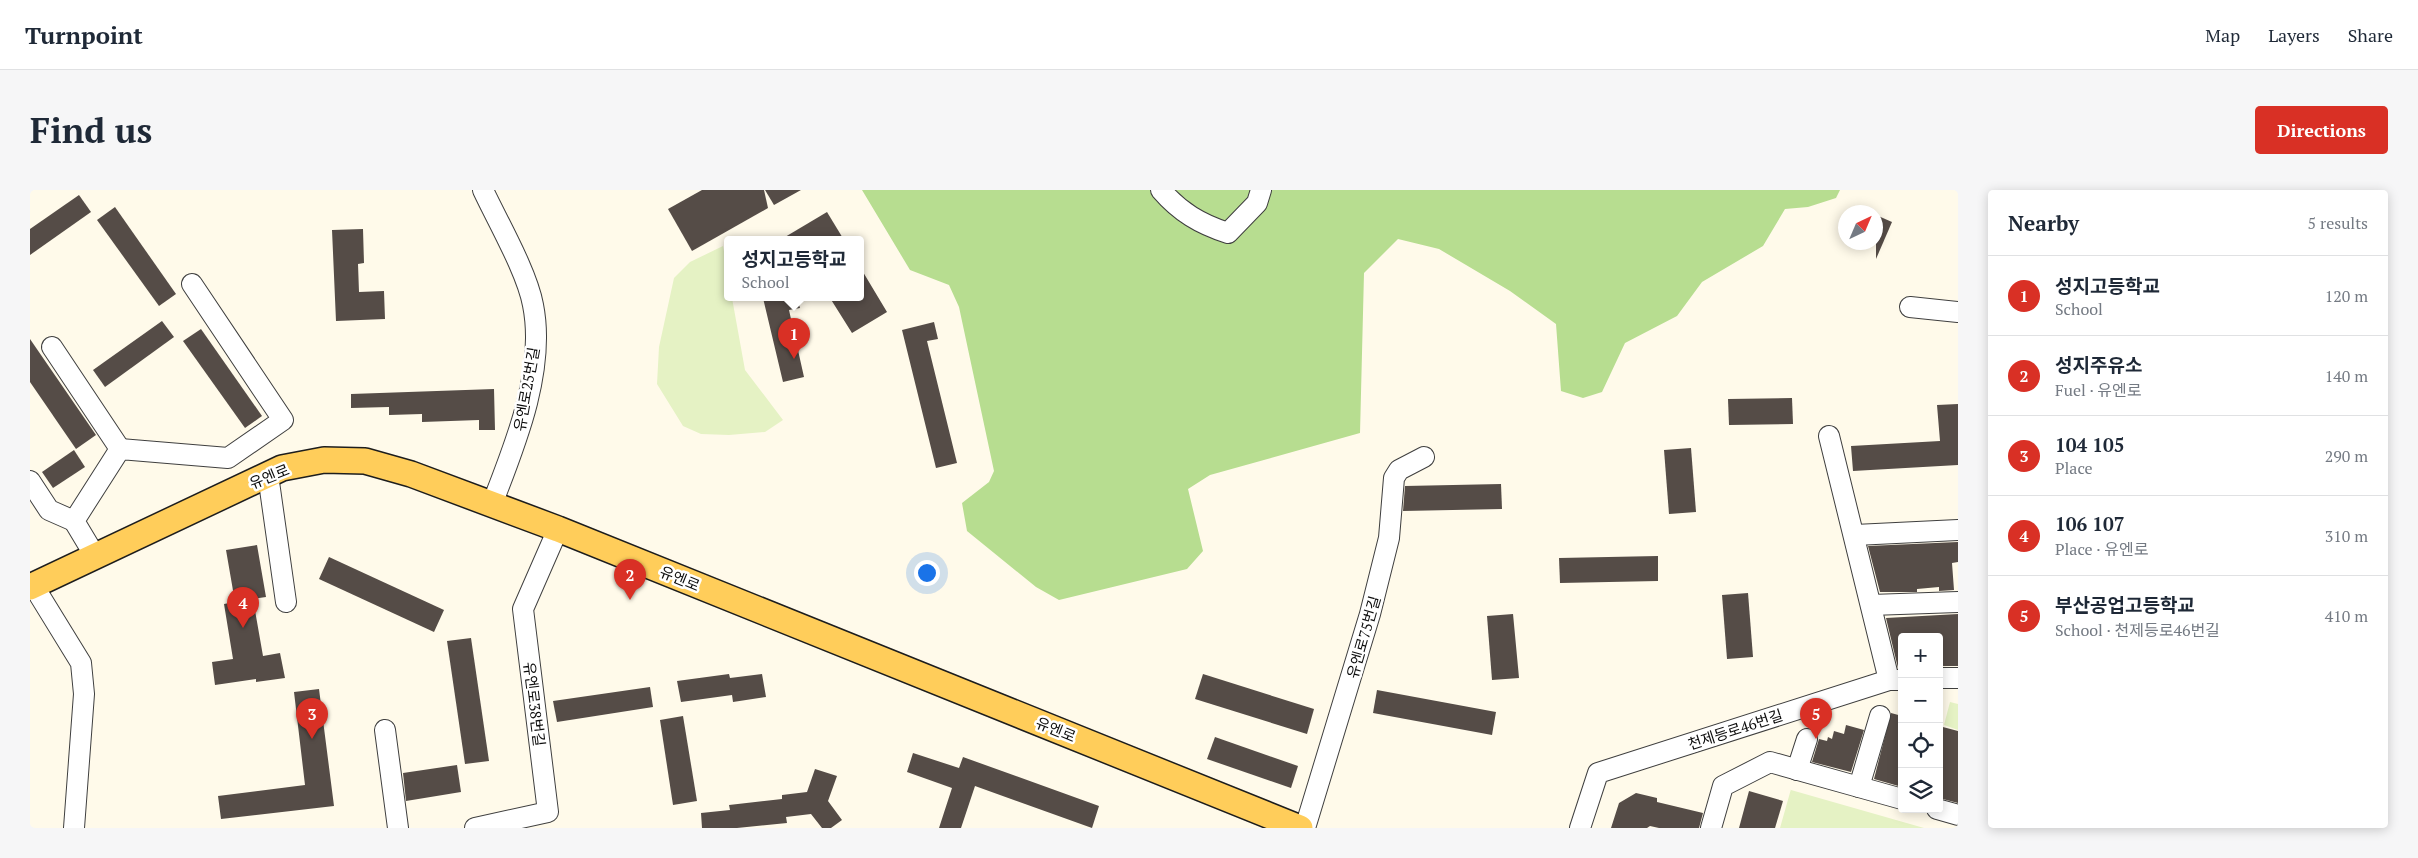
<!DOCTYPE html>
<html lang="en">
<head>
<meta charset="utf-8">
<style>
  :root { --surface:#fff; --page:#f6f6f7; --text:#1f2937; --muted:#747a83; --line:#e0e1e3; --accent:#d93025 }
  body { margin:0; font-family:"PT Serif","Noto Sans KR",serif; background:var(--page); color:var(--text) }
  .controls { position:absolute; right:15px; bottom:15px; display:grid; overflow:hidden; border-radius:5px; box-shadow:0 2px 12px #0003 }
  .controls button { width:45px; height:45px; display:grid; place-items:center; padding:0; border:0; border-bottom:1px solid var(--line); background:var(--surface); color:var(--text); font:25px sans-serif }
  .compass { position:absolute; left:1808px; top:15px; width:45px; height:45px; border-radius:50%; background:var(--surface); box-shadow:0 2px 12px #0003; rotate:44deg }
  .you { position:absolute; left:896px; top:382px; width:18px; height:18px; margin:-12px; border:4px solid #fff; border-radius:50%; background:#1a73e8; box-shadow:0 0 0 8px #1a73e833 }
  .badge { display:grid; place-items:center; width:32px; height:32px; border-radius:50%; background:var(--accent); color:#fff; font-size:16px; font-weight:700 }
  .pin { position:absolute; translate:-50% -41px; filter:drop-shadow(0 1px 2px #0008) }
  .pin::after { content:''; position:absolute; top:26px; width:18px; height:15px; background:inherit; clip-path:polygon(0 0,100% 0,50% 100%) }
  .popup { position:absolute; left:694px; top:46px; width:140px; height:65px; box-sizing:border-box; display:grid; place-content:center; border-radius:5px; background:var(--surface); filter:drop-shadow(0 1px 4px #0005); font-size:16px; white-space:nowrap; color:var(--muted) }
  .popup b { font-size:19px; color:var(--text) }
  .popup::after { content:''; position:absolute; left:50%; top:100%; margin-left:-10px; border:10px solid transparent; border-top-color:var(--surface) }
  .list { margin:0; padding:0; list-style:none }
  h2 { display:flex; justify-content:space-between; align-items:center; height:65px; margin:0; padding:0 20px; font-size:21px }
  h2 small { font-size:16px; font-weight:400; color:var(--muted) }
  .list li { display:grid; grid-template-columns:32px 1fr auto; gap:15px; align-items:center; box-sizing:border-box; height:80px; padding:0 20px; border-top:1px solid var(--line) }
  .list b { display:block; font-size:19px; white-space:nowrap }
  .list p { margin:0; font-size:16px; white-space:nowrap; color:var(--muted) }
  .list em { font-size:16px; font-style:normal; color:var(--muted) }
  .icon { flex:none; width:28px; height:28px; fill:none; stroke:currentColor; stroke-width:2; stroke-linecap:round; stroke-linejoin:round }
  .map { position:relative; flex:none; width:1928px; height:638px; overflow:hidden; border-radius:5px }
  header { display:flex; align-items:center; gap:30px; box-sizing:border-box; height:70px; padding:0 25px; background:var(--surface); border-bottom:1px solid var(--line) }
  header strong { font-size:24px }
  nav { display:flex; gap:28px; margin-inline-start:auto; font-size:18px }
  .intro { display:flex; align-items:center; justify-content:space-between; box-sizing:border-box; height:120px; padding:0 30px }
  h1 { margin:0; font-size:35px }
  .button { padding:12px 22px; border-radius:5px; background:var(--accent); color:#fff; font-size:18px; font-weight:700 }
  main { display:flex; gap:30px; padding:0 30px }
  aside { flex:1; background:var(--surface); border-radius:5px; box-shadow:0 2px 12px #0003 }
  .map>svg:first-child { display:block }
  .forest { fill:#b7dd90 }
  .pitch { fill:#e5f2c4 }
  .building { fill:#554c47 }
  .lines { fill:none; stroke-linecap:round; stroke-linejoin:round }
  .minor-casing { stroke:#3f3f3f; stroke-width:22 }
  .major-casing { stroke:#1d1d1d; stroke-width:28 }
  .minor { stroke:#fff; stroke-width:20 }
  .major { stroke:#ffcd5a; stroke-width:25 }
  .labels { text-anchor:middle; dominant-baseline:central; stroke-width:5; stroke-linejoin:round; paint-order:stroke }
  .street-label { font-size:15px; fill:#0c0c0c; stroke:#fff }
</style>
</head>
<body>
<header>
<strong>Turnpoint</strong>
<nav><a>Map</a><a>Layers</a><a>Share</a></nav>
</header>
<div class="intro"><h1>Find us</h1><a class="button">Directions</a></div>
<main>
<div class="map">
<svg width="1928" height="638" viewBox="0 0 1928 638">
  <rect width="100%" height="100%" fill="#fffaea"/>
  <path class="forest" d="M832,0H1810L1806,8L1778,17L1755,19L1733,56L1672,92L1647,126L1595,153L1572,202L1553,208L1531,201L1526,134L1480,101L1409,59L1368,49L1334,83L1330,243L1180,285L1158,299L1173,361L1157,379L1029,410L1006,397L937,341L932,313L959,292L964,281L929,117L919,95L880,80Z"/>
  <g class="pitch">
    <path d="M693,56L698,84V108H702L715,180L753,230L735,242L699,245L671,244L653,236L627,194L629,157L644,88L660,72Z"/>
    <path d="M1920,512L1928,514V540L1914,535Z"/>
    <path d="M1761,599V600L1894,638H1750Z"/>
  </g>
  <g class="building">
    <path d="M672,0H734L738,18L662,61L638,19Z"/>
    <path d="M735,0H771L744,15Z"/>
    <path d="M49,5L61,22L0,65V39Z"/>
    <path d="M85,17L146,104L129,116L67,30Z"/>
    <path d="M797,22L814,50H750Z"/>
    <path d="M1846,25L1862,32L1846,69Z"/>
    <path d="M333,39L334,73L328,74L329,102L354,101L355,129L306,131L302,40Z"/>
    <path d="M830,77L857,122L822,143L800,108H830Z"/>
    <path d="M733,108H767L770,118L759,120L774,187L753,192Z"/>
    <path d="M132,131L144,147L75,197L63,180Z"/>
    <path d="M904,132L908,149L897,151L927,273L906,278L872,140Z"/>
    <path d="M171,139L232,226L215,238L153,151Z"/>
    <path d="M0,149L66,245L46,259L0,192Z"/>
    <path d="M464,199L465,240H449V230L392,232V224L359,225V217L321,218V204Z"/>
    <path d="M1762,208L1763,234L1699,235L1698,209Z"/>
    <path d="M1928,214V275L1823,281L1821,256L1910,251L1907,215Z"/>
    <path d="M1661,258L1666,322L1639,324L1634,260Z"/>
    <path d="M44,260L55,277L23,298L12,282Z"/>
    <path d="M1471,294L1472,319L1373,321L1375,296Z"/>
    <path d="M1928,352V372L1922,373L1924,400L1909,401V397L1887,399V402H1850L1838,356Z"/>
    <path d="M227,355L236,407L223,409L233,466L250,463L255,488L226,492V489L185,495L182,472L203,469L194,414L205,412L196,360Z"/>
    <path d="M1628,366V391L1530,393L1529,368Z"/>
    <path d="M299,367L414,420L404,442L289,389Z"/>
    <path d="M1718,403L1723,467L1697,469L1692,405Z"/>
    <path d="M1483,424L1489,488L1462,490L1457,426Z"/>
    <path d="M1928,424V476H1909V445L1872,447V478H1868L1856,428Z"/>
    <path d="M441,448L459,571L435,574L417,451Z"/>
    <path d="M699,484L700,488L732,484L736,507L703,512L702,505L651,512L647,491Z"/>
    <path d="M1173,484L1284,519L1277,544L1165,509Z"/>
    <path d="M620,497L623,517L527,532L523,511Z"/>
    <path d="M289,499L304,616L191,629L188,606L275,595L264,502Z"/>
    <path d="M1347,500L1466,522L1462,545L1343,523Z"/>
    <path d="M1861,523L1872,526V597L1844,589Z"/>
    <path d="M653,526L667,611L643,615L630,530Z"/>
    <path d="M1816,535L1834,540L1821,582L1782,572L1789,549L1797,551L1798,547L1802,549L1804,541L1814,544Z"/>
    <path d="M1909,536L1928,541V613L1909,608Z"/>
    <path d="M1185,547L1268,576L1261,598L1177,569Z"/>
    <path d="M883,563L929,578L933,567L1069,616L1062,638L945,596L931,638H909L922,598L877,582Z"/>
    <path d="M427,575L431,602L376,611L373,583Z"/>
    <path d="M785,579L807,586L798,611L812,630L801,638H792L781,624L756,627L757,633L707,638H672L671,623L700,620L699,615L752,609V605L777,602Z"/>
    <path d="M1719,601L1753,611L1745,638H1709Z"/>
    <path d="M1606,603L1627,608V612L1673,623L1669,638H1629L1620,636L1617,638H1581L1589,613Z"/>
  </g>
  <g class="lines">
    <g class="minor-casing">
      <g id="minor">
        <path d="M453,0C468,32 497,82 503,115C516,180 485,255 462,314"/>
        <path d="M1131,0C1150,22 1170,34 1198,43L1227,13L1231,0"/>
        <path d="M1880,117L1928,122"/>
        <path d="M22,157L90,259"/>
        <path d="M1799,246L1859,490"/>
        <path d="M238,285L256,412"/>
        <path d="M0,291L19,320L44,331"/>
        <path d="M1825,345L1928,340"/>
        <path d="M65,366L44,331L90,259L198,268L253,230L162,94"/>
        <path d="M3,395L51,473L54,504L44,638"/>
        <path d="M1841,415L1928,412"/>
        <path d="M1909,488H1928"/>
        <path d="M1850,526L1829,597L1872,609"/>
        <path d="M355,540L368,638"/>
        <path d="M1767,580L1777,549"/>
        <path d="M1907,619L1928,625"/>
        <path d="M445,638L518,622L493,419L528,339"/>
        <path d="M1275,638L1340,424L1359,348L1364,288L1369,280L1394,267"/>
        <path d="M1550,638L1568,583L1859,490H1872"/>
        <path d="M1681,638L1693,596L1740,572L1829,597"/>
      </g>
    </g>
    <g class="major-casing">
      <path id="major" d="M0,397L252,278L294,270L335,271L381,284L528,339L1270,638"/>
    </g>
    <use href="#minor" class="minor"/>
    <use href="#major" class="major"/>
  </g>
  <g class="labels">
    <g class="street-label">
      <text transform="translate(496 199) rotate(-80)">유엔로25번길</text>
      <text transform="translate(239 286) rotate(-22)">유엔로</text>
      <text transform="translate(650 388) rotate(22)">유엔로</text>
      <text transform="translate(1333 447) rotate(-74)">유엔로75번길</text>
      <text transform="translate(505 514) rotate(83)">유엔로38번길</text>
      <text transform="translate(1026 539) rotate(22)">유엔로</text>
      <text transform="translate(1705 539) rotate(-18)">천제등로46번길</text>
    </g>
  </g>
</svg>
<div class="controls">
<button>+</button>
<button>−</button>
<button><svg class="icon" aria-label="locate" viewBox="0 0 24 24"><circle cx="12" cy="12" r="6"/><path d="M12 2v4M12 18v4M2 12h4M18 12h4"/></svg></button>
<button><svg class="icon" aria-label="layers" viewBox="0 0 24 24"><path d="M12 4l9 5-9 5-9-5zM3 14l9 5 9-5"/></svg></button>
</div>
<svg class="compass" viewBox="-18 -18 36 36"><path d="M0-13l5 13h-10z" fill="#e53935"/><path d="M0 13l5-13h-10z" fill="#747a83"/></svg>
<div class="you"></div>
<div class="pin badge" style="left:764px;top:169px">1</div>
<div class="popup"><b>성지고등학교</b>School</div>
<div class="pin badge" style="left:600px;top:410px">2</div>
<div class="pin badge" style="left:282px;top:549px">3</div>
<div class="pin badge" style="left:213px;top:438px">4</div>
<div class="pin badge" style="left:1786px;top:549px">5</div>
</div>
<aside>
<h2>Nearby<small>5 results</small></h2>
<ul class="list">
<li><span class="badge">1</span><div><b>성지고등학교</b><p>School</p></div><em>120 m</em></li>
<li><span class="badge">2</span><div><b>성지주유소</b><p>Fuel · 유엔로</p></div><em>140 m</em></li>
<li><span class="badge">3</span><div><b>104 105</b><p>Place</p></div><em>290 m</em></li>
<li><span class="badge">4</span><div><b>106 107</b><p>Place · 유엔로</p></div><em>310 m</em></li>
<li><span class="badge">5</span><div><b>부산공업고등학교</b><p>School · 천제등로46번길</p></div><em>410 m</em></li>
</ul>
</aside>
</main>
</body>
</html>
